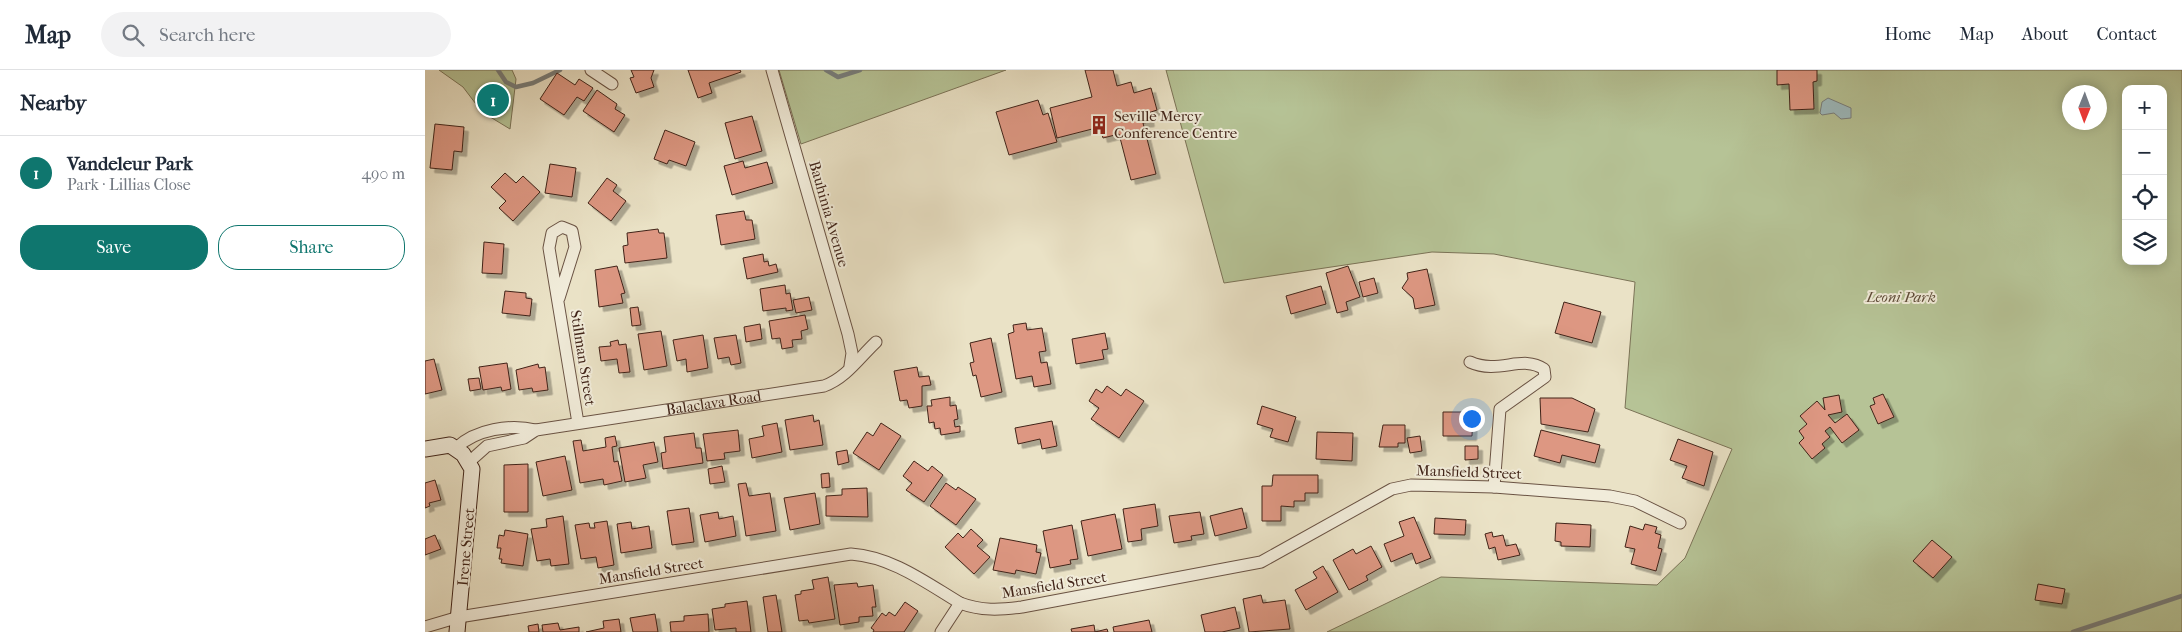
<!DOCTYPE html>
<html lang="en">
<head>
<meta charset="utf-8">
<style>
  :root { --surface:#fff; --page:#f2f2f3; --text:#1f2937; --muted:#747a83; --line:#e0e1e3; --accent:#0f766e }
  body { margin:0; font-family:"IM FELL French Canon",serif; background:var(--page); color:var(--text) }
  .controls { position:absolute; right:15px; top:15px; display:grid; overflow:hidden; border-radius:10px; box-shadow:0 2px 12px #0003 }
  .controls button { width:45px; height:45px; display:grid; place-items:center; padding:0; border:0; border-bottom:1px solid var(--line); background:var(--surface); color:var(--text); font:25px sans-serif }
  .compass { position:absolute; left:1637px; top:15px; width:45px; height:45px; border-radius:50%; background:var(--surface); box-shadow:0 2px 12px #0003; rotate:181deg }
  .you { position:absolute; left:1046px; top:348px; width:18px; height:18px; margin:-12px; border:4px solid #fff; border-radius:50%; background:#1a73e8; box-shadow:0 0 0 8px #1a73e833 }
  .badge { display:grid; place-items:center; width:32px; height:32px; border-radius:50%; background:var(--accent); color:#fff; font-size:16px; font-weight:700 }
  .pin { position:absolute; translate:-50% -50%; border:2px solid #fff; box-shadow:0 1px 5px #0006 }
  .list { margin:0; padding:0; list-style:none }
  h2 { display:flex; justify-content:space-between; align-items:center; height:65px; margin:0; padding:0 20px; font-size:21px }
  h2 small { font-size:16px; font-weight:400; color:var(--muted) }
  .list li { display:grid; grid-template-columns:32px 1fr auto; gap:15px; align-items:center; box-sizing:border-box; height:75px; padding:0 20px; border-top:1px solid var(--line) }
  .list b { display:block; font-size:19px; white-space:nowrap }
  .list p { margin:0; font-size:16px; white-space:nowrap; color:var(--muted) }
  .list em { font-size:16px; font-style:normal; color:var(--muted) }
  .actions { display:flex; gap:10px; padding:15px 20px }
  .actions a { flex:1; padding:11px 0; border:1px solid var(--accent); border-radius:20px; text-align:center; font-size:18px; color:var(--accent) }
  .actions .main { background:var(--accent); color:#fff }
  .icon { flex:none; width:28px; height:28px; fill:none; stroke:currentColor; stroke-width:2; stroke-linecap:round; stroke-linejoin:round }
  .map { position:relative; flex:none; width:1757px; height:562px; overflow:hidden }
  header { display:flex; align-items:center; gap:30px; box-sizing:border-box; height:70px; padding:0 25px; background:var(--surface); border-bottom:1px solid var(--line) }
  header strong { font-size:24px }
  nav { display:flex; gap:28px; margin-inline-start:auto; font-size:18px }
  .search { width:350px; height:45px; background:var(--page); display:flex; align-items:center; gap:12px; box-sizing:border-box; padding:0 18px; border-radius:28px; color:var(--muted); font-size:19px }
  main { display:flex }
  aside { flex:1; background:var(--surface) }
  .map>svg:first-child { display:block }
  .green { fill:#b6c396; stroke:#7b7357; fill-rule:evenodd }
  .water { fill:#9dbbbf; stroke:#787e7c }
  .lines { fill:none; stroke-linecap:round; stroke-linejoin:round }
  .stream { stroke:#787e7c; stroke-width:4.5 }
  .building { fill:#dd9782; stroke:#402318; filter:url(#shadow) }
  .street-casing { stroke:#6a5344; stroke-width:13 }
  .secondary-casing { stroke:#402318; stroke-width:17 }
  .street { stroke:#f1ecda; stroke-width:11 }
  .secondary { stroke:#f1ecda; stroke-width:15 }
  .labels { text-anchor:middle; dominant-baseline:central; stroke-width:4; stroke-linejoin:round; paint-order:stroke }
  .poi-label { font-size:15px; fill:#402318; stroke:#f1ecda; text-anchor:start }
  .street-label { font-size:15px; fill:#402318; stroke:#f1ecda }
  .park-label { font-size:15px; font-style:italic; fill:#5e4b38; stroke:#f1ecda }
</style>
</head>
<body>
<header>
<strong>Map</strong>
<div class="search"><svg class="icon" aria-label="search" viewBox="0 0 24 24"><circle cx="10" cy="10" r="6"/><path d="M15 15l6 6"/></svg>Search here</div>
<nav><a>Home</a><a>Map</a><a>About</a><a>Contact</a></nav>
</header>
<main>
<aside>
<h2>Nearby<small></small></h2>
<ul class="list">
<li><span class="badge">1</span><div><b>Vandeleur Park</b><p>Park · Lillias Close</p></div><em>490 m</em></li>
</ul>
<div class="actions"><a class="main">Save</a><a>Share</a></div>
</aside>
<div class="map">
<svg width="1757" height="562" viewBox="0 0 1757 562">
  <defs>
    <filter id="shadow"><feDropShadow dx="4.5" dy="4.5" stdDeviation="0" flood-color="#0004"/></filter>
  </defs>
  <rect width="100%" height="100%" fill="#eae2c6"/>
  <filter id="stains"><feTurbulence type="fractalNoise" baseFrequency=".004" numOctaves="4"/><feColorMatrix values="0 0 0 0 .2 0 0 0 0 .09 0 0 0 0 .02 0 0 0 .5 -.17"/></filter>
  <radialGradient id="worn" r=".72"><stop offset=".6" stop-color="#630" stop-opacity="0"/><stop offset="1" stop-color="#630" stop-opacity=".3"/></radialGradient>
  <g class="green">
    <path d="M14,0H87L91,9L85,59L57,42L38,17Z"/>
    <path d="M354,0H581L376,74Z"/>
    <path d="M741,0H1757V562H902L1016,507L1232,515L1260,488L1307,379L1200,338L1210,212L1069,184L1007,182L799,213ZM1701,19H1738V191H1701ZM1644,22H1674V52H1644Z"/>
  </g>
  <path class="water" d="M1403,28L1426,38V48L1416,49L1409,43L1397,45L1395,43L1397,32Z"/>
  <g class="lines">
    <g class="stream">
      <path d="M73,0L81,12L91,17L108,13L135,0"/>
      <path d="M401,0L413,7L435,0"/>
      <path d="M1648,562L1757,526"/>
    </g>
  </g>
  <g class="building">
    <path d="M206,0H229L226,8L229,17L211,23L205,8L209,7Z"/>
    <path d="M263,0H315L316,2L284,13L287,23L273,28Z"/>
    <path d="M660,0H688L692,16L706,12L709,23L726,18L732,40L723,43L725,52L718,53L731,104L706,110L694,64L678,68L675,57L632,68L625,38L667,27Z"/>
    <path d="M1352,0H1392V11L1388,12L1389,39L1365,40L1364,14L1352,15Z"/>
    <path d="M132,3L150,15L154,9L168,18L159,31L152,27L139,45L115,29Z"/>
    <path d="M172,20L192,34L190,39L200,45L189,62L158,41Z"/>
    <path d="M613,30L618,45L623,43L632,72L584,85L571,42Z"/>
    <path d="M327,46L337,81L310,89L300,53Z"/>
    <path d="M10,54L39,57L37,82L29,81L27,100L5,98Z"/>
    <path d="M240,60L270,72L261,96L244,90L242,94L229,89Z"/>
    <path d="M318,91L320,98L342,92L348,113L307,125L299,96Z"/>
    <path d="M125,94L151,98L147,127L120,123Z"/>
    <path d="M80,103L91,113L98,106L115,122L88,151L74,138L81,131L66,117Z"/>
    <path d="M182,108L192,115L188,121L201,131L186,151L163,133Z"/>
    <path d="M319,141L321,150H327L330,169L296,175L291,145Z"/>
    <path d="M233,159L234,163H239L242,188L200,193L198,176L203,175L202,163Z"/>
    <path d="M59,172L79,174L77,204L57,203Z"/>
    <path d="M338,184L339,192L343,191L344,196L351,194L353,202L322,209L318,188Z"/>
    <path d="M192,196L200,223L196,224L198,233L174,237L170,200Z"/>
    <path d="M923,196L935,227L921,232L923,240L912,243L901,203Z"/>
    <path d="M1002,199L1010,235L990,239L988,228L977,218L983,209L982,203Z"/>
    <path d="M949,208L953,223L938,227L934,212Z"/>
    <path d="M360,215L361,224L365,223L368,240L361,241V238L338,241L335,219Z"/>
    <path d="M896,216L901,234L866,244L861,226Z"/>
    <path d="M80,221L101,223V228L107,229L105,246L77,243Z"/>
    <path d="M384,227L387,240L371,243L368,230Z"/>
    <path d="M1139,232L1176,242L1167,273L1130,263Z"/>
    <path d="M213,237L216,255L207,256L205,238Z"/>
    <path d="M380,245L383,259L376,261L377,269L367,270L368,277L357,279L355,268L347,269L344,251Z"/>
    <path d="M601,253L602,260L617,258L621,281L614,282L616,293L622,292L626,314L609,317L607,306L591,309L583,264L589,262L588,255Z"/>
    <path d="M335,254L337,269L321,272L319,257Z"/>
    <path d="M236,261L242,296L219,300L213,264Z"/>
    <path d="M680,263L683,279L677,280L679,289L651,294L647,269Z"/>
    <path d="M278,265L283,298L262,302L261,289L252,291L248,270Z"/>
    <path d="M311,265L316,293L306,295L304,287L293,289L289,268Z"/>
    <path d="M566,268L577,322L556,327L551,305L548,306L545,293L549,292L545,273Z"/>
    <path d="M193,270L194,275L201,274L205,302L194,303L192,289L176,291L174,277L186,276L185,272Z"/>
    <path d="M9,289L17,320L0,324V291Z"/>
    <path d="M82,293L86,319L77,321L76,317L58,320L54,297Z"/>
    <path d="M113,294L114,298L120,297L123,320L108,322L107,318L94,320L91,300Z"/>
    <path d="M492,297L494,307L504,306L506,315L497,316V336L484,338L482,330L475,331L469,301Z"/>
    <path d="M54,308L56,319L45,321L43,309Z"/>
    <path d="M682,316L696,326L701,319L719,331L694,368L666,349L674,338L664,331L671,319L677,323Z"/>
    <path d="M1458,324L1469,347L1453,354L1445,336L1450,334L1448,328Z"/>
    <path d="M1414,325L1417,342L1403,345L1410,353L1422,344L1434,360L1417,373L1405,357L1400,361L1405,367L1397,374L1400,378L1387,389L1374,373L1379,368L1374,361L1382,354L1375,346L1392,331L1400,340L1398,328Z"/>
    <path d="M525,327V336L531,335L533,349L529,350L530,357L535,356V362L516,365L515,358L510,359L509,352L504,353L502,336H507L506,330Z"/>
    <path d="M1115,328H1147L1170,339L1163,362L1116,354Z"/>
    <path d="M837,336L871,347L863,372L845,367L848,359L832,354Z"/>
    <path d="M1018,342H1048L1047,366H1018Z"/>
    <path d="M388,345L389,352L394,350L398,375L365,380L360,350Z"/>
    <path d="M627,351L632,376L617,379L615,369L593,374L590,358Z"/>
    <path d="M352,353L357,382L327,388L324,369L339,366L337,356Z"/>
    <path d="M456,353L476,366L454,400L428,383L442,362L448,366Z"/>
    <path d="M958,355H980V373H973V377H954Z"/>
    <path d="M313,360L315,381L299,383L300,389L282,391L278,364Z"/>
    <path d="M1116,360L1175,375L1170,393L1137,385L1135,393L1109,386Z"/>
    <path d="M892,362L928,363L927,391L891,389Z"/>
    <path d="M269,363L271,378H276L278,393L238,399L236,383L241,382L239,367Z"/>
    <path d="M190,366L192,376L187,377L189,392L193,391L197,411L179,415L178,409L155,413L148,371L156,370L158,381L181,377L180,368Z"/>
    <path d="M995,366L997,381L985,383L982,368Z"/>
    <path d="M1253,369L1288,382L1279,416L1257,408L1262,396L1245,390Z"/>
    <path d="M229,372L233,392L218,395L221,408L200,412L194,378Z"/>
    <path d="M1040,376H1053V389L1040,390Z"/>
    <path d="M422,380L424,392L413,395L411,382Z"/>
    <path d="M140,386L147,420L118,426L111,392Z"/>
    <path d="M489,391L503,401L507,396L518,405L499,432L481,420L487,413L478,406Z"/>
    <path d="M103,394V442H79V395Z"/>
    <path d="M297,396L300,412L285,414L283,399Z"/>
    <path d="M404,403L405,417L397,418L396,404Z"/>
    <path d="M848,405H893V423H880V431H869V437L856,436V451H837V416H847Z"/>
    <path d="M10,410L16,430L4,433L5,436L0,438V413Z"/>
    <path d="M321,413L324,426L345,423L351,461L321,466L313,414Z"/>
    <path d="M521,413L531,420L533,417L551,429L531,455L505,436Z"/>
    <path d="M442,418L443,447L401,446V426L417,425V419Z"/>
    <path d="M390,423L395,454L365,460L359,428Z"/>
    <path d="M730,434L733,456L716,459L717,470L703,472L698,439Z"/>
    <path d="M264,438L269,472L247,475L242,441Z"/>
    <path d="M817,438L822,458L790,466L785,446Z"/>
    <path d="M293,442L294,449L308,446L311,466L280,472L275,445Z"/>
    <path d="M775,442L779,464L766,466L767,470L749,473L744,446Z"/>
    <path d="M690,444L697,479L663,486L656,451Z"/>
    <path d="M138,446L144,494L126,496L125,489L112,491L106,459L122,457L121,449Z"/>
    <path d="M989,447L1006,488L991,494L987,483L966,492L959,474L979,466L974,452Z"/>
    <path d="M1010,448L1041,450L1040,465L1009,464Z"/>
    <path d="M182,451L189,495L173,498L171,487L156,489L150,455L164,453L165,458H170L169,453Z"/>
    <path d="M206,452L207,459L224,456L227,478L196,483L192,454Z"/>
    <path d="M1131,453L1166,455L1165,477L1136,476V472L1130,471Z"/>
    <path d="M1220,454L1232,457L1230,463L1236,465L1233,478L1237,479L1231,501L1206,494L1210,479L1200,477L1205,456L1218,460Z"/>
    <path d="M647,455L653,489L645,490L646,494L625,498L618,461Z"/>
    <path d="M546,459L558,470L552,476L565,487L549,504L520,477L533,463L538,468Z"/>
    <path d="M80,460L103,464L98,496L76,493L77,489H74L76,478H72L74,465L79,466Z"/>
    <path d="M1067,462L1068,467L1078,465L1081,476L1091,474L1095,485L1073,490L1070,477L1064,479L1060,464Z"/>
    <path d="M10,465L16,479L0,485V469Z"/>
    <path d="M575,468L612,475L611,482L616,483L611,504L591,500L590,504L568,500Z"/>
    <path d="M1507,470L1527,487L1508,508L1488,491Z"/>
    <path d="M946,476L957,497L941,506L943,510L924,520L908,490L928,479L931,484Z"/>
    <path d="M898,496L913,522L881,540L870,520L892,508L888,502Z"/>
    <path d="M403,507L410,549L384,553L383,550L374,551L370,525L376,524V521L389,519L387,510Z"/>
    <path d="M432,513L433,517L448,515L451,537H447L448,546L434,547V552L415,555L409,515Z"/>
    <path d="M1613,514L1640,519L1637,534L1610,530Z"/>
    <path d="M351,525L357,562H343L338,527Z"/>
    <path d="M836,525L838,533L860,530L865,559L824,562L818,529Z"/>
    <path d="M322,531L326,562H311V558L290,560L287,539L300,537V534Z"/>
    <path d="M480,532L493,541L479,562H448L449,560L446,558L457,543L461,546L464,542L470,546Z"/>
    <path d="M810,537L815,558L797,562H780L776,545Z"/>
    <path d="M230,544L233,562H208L205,548Z"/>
    <path d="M283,544L284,562H246L245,552L259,551V546Z"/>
    <path d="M194,549L196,562H161L179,558L178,551Z"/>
    <path d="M724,550L727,562H689L688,557Z"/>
    <path d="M133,553L135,560L154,557V562H118L117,555Z"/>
    <path d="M113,554L114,562H104L103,556Z"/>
    <path d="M669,555L670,562L682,559L683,562H647L646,559Z"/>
  </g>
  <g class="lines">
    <g class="street-casing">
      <g id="street">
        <path d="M166,0L187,14"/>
        <path d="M347,0L423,264L427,283L425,296"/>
        <path d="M134,228L150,177L147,161L137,157L127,163L124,178L153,353"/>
        <path d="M1045,292C1074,305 1097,284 1119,299L1120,307L1075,339L1069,417"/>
        <path d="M31,378C51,359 85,354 111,360"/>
        <path id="s1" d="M44,392L62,376L99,368L111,360L399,316C421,308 434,288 451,272"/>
        <path d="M0,557L34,547L426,484C467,487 500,512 535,533C556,541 575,540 597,537L836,492L967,419L986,415L1069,417L1185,426L1210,431L1255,453"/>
        <path d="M516,562L535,533"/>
      </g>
    </g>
    <g class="secondary-casing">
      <path id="secondary" d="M0,379L25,375L38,384L47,399L32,562"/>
    </g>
    <use href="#street" class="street"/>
    <use href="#secondary" class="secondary"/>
  </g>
  <defs>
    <g id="building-bare" transform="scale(1.5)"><path d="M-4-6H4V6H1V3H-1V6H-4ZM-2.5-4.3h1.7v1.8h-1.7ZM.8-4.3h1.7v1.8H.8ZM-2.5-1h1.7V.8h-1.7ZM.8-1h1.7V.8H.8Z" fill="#8f2418" stroke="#f1ecda" stroke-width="2.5" paint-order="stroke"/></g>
  </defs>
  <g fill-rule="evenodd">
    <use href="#building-bare" x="674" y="55"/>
  </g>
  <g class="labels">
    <g class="poi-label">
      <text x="689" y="46">Seville Mercy<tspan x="689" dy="17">Conference Centre</tspan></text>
    </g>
    <g class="street-label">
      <text transform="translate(404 144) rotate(74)">Bauhinia Avenue</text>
      <text transform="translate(158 288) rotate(81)">Stillman Street</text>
      <text stroke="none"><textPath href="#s1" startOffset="256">Balaclava Road</textPath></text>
      <text transform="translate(1044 402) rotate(2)">Mansfield Street</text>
      <text transform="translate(41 477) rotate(-85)">Irene Street</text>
      <text transform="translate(226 501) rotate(-9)">Mansfield Street</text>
      <text transform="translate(629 515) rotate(-9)">Mansfield Street</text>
    </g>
    <g class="park-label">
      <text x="1476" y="227">Leoni Park</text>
    </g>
  </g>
  <rect width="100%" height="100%" filter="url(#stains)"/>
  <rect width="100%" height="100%" fill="url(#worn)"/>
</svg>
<div class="controls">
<button>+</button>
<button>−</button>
<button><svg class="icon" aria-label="locate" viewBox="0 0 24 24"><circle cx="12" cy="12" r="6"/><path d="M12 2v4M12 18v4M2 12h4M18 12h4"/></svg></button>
<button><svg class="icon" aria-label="layers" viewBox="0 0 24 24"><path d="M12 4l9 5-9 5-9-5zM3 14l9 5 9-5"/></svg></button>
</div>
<svg class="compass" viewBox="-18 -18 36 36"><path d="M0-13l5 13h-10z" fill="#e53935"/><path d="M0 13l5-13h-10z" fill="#747a83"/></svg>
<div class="you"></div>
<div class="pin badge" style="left:68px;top:30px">1</div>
</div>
</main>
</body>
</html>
